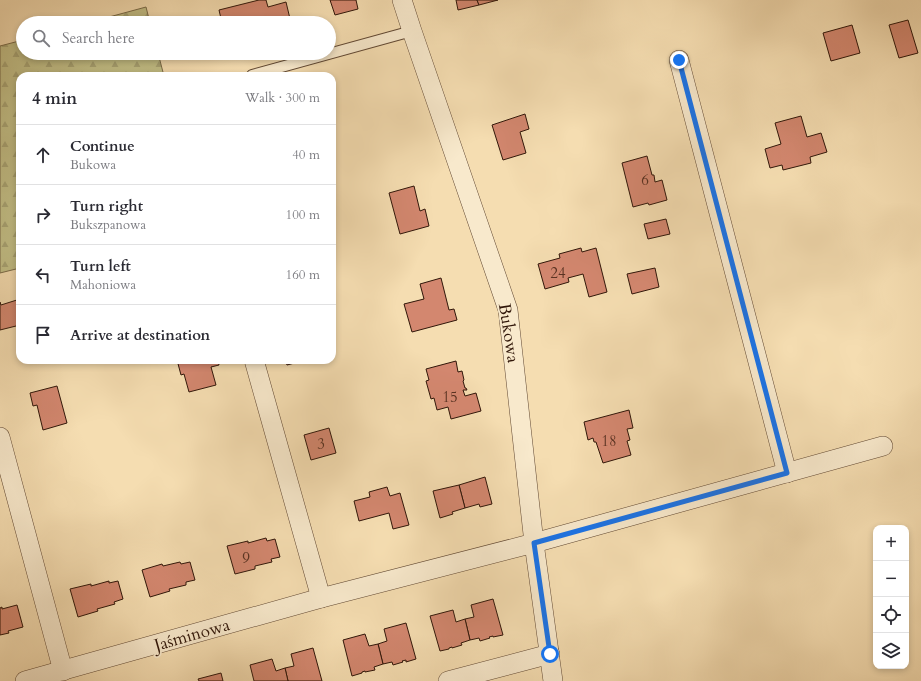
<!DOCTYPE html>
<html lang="en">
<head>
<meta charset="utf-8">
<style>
  :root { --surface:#fff; --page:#f7f7f7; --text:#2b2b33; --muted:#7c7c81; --line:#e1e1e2 }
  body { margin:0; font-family:Cardo,serif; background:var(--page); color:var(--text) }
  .controls { position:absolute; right:12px; bottom:12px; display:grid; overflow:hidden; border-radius:8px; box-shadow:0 2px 6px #0003 }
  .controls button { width:36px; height:36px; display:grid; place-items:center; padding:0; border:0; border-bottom:1px solid var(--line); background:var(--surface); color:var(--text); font:20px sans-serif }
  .stop { position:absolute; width:12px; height:12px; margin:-9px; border:3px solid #1a73e8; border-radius:50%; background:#fff }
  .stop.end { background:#1a73e8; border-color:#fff; box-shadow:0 1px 4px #0008 }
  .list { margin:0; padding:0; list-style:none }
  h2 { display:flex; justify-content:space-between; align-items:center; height:52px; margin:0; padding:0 16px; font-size:17px }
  h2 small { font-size:13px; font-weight:400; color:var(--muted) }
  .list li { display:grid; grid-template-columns:26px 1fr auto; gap:12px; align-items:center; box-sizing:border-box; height:60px; padding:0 16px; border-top:1px solid var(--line) }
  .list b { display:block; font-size:15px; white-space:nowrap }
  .list p { margin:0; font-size:13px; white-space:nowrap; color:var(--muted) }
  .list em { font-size:13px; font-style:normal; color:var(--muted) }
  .icon { flex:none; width:22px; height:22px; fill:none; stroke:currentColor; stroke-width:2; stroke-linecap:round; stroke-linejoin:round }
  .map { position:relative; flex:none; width:921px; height:681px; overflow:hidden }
  .search { position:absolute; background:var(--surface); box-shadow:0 2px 6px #0003; left:16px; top:16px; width:320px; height:44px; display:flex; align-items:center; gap:10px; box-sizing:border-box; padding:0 14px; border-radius:22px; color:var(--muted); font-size:15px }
  .panel { position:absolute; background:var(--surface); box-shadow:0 2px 6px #0003; left:16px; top:72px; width:320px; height:292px; border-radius:12px }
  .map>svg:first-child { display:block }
  .forest { fill:url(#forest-firs); stroke:#796a48 }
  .building { fill:#d3876f; stroke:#301609 }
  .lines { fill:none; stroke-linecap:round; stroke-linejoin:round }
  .service-casing { stroke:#614833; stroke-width:12 }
  .minor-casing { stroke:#614833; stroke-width:20 }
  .service { stroke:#f8e9cc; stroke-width:10 }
  .minor { stroke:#f8e9cc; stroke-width:19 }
  .route { stroke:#1a73e8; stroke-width:5 }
  .labels { text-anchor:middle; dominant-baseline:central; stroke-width:3.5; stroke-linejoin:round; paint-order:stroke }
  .number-label { font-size:15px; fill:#593222 }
  .street-label { font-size:17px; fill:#301609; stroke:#f8e9cc }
</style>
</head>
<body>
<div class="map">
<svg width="921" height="681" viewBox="0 0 921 681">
  <defs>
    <pattern id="forest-firs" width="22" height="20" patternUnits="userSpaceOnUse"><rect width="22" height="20" fill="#c2bf87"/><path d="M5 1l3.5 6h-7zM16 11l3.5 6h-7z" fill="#a7a373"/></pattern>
  </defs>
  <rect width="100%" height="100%" fill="#f5ddb1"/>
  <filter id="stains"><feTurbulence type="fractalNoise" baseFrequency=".005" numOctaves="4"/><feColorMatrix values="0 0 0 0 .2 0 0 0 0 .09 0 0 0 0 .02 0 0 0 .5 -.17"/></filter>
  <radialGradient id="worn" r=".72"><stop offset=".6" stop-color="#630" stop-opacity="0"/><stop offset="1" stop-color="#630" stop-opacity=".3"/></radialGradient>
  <g class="forest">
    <path d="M146,7L150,23H87Z"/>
    <path d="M23,40V53H158L164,76H20V268L0,273V46Z"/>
  </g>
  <g class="building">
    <path d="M259,0H266L268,7L286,2L291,23H222L219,10Z"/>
    <path d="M330,0H356L358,9L335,15Z"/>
    <path d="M456,0H477L479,5L458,10Z"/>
    <path d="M477,0H498L479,5Z"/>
    <path d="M908,20L918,53L899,58L889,25Z"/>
    <path d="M852,25L860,53L831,61L823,33Z"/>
    <path d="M525,114L529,129L520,132L526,153L503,160L492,125Z"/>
    <path d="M801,116L807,137L821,133L827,152L810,157L811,163L783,170L782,165L770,168L765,149L781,144L775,123Z"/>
    <path d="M647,156L652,175H654L655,182L662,180L667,200L649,205L648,203L633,207L622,163Z"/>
    <path d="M414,186L420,211L425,209L429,226L400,234L389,193Z"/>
    <path d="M666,219L670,234L648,239L644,224Z"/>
    <path d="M581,248L582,252L596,248L607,292L589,297L583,274L568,278L569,282L545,289L538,264L560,258L559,254Z"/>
    <path d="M655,268L659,287L632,294L627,274Z"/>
    <path d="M441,278L449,310L454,309L457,320L412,332L404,304L424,299L420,284Z"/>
    <path d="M20,299V325L0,330V302L1,305Z"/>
    <path d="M177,360H218L219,365L211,367L216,385L189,392L184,374L181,375Z"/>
    <path d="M285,360H306L287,365Z"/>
    <path d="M456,361L458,372L462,371L464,380L463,381L465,388H466L467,390H463L465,396L476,393L481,411L451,419L448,407L437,410L434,398L431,399L426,381L429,380L426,369Z"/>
    <path d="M57,386L67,423L43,430L37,405L33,406L30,393Z"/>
    <path d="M629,410L633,428L627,429L630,440L627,441L631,455L603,463L596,442H594L593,438L588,440L584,422Z"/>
    <path d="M329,428L336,453L311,460L304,435Z"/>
    <path d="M485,477L492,504L480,507L479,504L465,508L459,485Z"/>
    <path d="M459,485L465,508L452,512L453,514L440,518L433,491Z"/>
    <path d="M387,487L390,496L400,493L409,525L393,529L389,513L359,521L354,501L370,497L369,492Z"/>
    <path d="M266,538L267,541L275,539L280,557L271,559L272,562L255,566V569L235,574L227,546L248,541V543Z"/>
    <path d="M180,562L181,564L190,562L195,580L186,582V585L169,589L170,591L150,597L142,570L162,564L163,566Z"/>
    <path d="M109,581V583L118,581L123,599L114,602L115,604L97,609L98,611L78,617L70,589L91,584V586Z"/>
    <path d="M493,599L503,635L493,637V636L489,637L490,638L480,641L479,638L470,640L465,619L474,617L471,605Z"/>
    <path d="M17,605L23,627L8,631L9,633L0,635V608L2,607V609Z"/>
    <path d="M453,610L456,622L465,619L470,640L461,643L462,645L452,648V647L449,648V649L440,651L430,616Z"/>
    <path d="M406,623L416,659L406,662V660L402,661L403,662L393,665L392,662L383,664L378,644L387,641L384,629Z"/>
    <path d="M365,634L369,646L378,644L383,664L374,667L375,670L365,672V671L362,672V673L352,676L343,640Z"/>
    <path d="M313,648L322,681H288L285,668L294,666L291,654Z"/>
    <path d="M272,659L276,671L285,668L288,681H254L250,665Z"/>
    <path d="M221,673L223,681H199L198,679Z"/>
  </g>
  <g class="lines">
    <g class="service-casing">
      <path id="service" d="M252,75L412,31"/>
    </g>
    <g class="minor-casing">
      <g id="minor">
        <path d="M402,0L412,31L508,310L534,543L553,681"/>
        <path d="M679,60L787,473"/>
        <path d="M254,360L321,598"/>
        <path d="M0,437L63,671"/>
        <path d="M25,681L321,598L534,543L883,446"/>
        <path d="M448,681L550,654"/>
      </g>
    </g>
    <use href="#service" class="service"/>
    <use href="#minor" class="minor"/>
  </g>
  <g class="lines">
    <path class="route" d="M550,654L534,543L787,473L679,60"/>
  </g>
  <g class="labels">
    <g class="number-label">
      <text x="645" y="180">6</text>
      <text x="558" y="273">24</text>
      <text x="450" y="397">15</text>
      <text x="609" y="441">18</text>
      <text x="321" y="444">3</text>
      <text x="246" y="558">9</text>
    </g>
    <g class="street-label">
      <text transform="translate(509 333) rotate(81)">Bukowa</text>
      <text transform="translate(192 635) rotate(-16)">Jaśminowa</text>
    </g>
  </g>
  <rect width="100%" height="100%" filter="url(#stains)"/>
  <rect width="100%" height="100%" fill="url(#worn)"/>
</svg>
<div class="controls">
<button>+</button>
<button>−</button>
<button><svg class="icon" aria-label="locate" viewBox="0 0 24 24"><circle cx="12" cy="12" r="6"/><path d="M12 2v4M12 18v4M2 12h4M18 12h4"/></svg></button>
<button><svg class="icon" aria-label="layers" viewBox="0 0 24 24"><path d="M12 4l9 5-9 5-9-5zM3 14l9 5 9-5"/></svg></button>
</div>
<div class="stop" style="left:550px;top:654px"></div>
<div class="stop end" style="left:679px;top:60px"></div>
<div class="search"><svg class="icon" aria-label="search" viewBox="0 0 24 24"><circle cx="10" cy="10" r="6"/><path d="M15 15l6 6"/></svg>Search here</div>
<section class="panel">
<h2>4 min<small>Walk · 300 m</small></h2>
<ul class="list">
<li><svg class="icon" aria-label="ahead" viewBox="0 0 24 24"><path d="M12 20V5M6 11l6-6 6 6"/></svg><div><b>Continue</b><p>Bukowa</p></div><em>40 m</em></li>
<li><svg class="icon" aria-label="right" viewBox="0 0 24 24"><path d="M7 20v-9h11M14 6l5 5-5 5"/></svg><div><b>Turn right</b><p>Bukszpanowa</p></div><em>100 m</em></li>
<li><svg class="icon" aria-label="left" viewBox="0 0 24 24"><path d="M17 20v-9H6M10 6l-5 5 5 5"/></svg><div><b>Turn left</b><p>Mahoniowa</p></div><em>160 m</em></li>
<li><svg class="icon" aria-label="arrive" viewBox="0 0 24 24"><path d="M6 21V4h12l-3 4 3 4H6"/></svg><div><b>Arrive at destination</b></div></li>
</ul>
</section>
</div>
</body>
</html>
